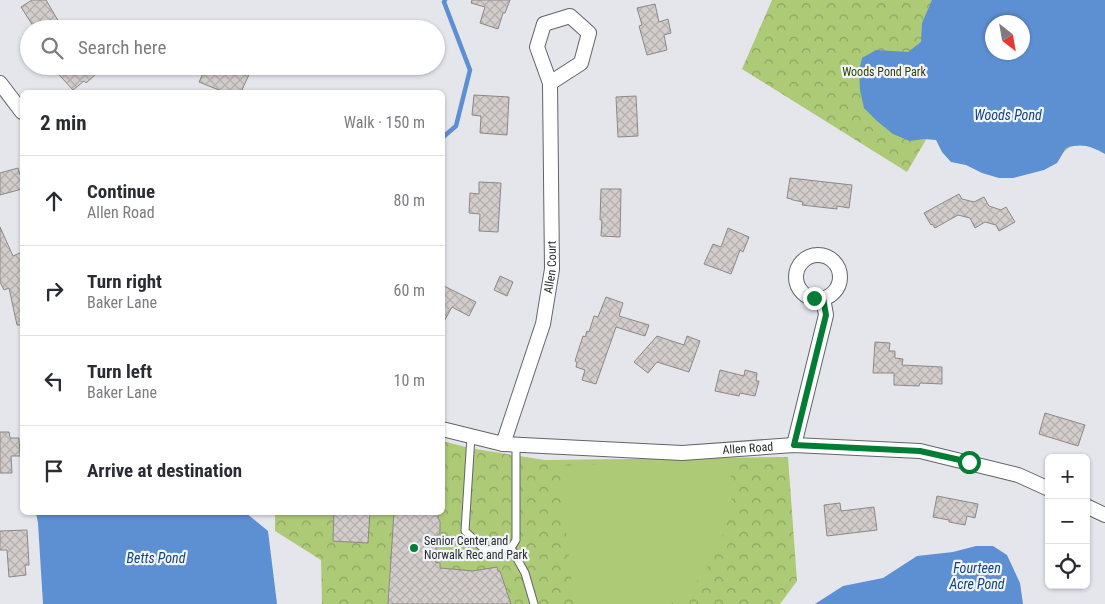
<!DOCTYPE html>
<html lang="en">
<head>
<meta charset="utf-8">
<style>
  :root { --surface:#fff; --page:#f7f7f7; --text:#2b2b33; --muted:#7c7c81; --line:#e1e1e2 }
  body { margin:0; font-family:"Roboto Condensed",sans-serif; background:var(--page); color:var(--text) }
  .controls { position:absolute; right:15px; bottom:15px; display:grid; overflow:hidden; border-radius:8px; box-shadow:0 1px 4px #0004 }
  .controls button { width:45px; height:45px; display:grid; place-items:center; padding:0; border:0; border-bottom:1px solid var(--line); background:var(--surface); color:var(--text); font:25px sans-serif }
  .compass { position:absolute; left:985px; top:15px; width:45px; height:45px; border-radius:50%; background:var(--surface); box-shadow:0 1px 4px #0004; rotate:149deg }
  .stop { position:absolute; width:15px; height:15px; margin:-11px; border:4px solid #037c34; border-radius:50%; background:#fff }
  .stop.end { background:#037c34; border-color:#fff; box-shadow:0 1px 5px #0008 }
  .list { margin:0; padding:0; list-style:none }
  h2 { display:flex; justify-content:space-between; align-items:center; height:65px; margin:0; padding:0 20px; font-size:21px }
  h2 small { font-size:16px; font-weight:400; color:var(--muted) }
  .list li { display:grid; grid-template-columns:32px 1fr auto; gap:15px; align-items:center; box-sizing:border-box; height:90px; padding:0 20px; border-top:1px solid var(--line) }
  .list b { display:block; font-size:19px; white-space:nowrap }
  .list p { margin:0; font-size:16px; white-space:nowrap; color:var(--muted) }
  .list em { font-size:16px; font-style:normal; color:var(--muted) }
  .icon { flex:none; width:28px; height:28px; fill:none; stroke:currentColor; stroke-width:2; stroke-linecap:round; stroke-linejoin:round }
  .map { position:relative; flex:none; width:1105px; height:604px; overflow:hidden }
  .search { position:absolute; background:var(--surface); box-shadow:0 1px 4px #0004; left:20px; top:20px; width:425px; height:55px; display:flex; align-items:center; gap:12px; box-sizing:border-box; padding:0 18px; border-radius:28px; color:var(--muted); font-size:19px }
  .panel { position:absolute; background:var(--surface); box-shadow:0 1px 4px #0004; left:20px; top:90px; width:425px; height:425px; border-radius:8px }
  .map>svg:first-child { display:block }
  .forest { fill:url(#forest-crowns); fill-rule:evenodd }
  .garden { fill:#adca76 }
  .water { fill:#5d8fd3; fill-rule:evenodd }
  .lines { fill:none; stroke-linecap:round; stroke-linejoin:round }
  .stream { stroke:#5d8fd3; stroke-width:4.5 }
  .building { fill:url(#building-cross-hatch); stroke:#8e8887 }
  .service-casing { stroke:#626468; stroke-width:9 }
  .minor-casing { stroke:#626468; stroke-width:16 }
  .service { stroke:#fff; stroke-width:7 }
  .minor { stroke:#fff; stroke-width:14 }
  .route { stroke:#037c34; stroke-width:6 }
  .poi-dot { fill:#037c34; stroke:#f1f4f8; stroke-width:2 }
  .labels { text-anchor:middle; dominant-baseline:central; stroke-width:4.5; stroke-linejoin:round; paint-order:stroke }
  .park-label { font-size:12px; fill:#304100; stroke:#f1f4f8 }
  .street-label { font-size:12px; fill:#292a2c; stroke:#f1f4f8 }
  .poi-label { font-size:12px; fill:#292a2c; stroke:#f1f4f8; text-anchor:start }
  .water-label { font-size:14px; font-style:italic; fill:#114381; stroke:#f1f4f8 }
</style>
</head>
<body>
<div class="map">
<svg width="1105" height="604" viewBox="0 0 1105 604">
  <defs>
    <pattern id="forest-crowns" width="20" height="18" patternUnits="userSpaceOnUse" patternTransform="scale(1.25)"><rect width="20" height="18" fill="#adca76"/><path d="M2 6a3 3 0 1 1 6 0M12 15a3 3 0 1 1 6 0" fill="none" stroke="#8da461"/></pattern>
    <pattern id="building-cross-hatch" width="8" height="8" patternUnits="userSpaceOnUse" patternTransform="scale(1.25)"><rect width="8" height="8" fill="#d2cccb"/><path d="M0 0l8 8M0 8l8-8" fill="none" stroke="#b4afae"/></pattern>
  </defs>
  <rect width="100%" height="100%" fill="#e4e6eb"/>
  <g class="forest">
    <path d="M772,0H1105L1089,143L1072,145L1048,165L937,121L907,172L742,69ZM992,22H1022V52H992Z"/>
    <path d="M443,441L469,448L545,460L788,457L797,581L780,604H322L321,560L275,531V513L442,512Z"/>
  </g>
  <path class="garden" d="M728,458L733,492L726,527L712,561L691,589L671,604H574L559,466Z"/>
  <g class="water">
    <path d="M932,0H1105V154C1090,146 1083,143 1066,148L1057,163L1044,170L1013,178H999L982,173L966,165L951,162L942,152L936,140L924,139L910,141L893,134L877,121L864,108L860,90L859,71L862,58L876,50L908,52L921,42L922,23ZM992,22H1022V52H992Z"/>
    <path d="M36,513H246L268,531L277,604H43L38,523Z"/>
    <path d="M976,546H993L1007,555L1020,583L1023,604H815L843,586L883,578L917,556L953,552Z"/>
  </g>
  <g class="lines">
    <path class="stream" d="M442,138L456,126L470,70L444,2L445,0"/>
  </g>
  <g class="building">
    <path d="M32,0H46L63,29H35L21,7Z"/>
    <path d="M472,0H510L505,13H503L498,29L480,23L485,7L471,3Z"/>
    <path d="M655,4L659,22L668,19L671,33L664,35L667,50L647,55L639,26L642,25L637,8Z"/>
    <path d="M51,66H105L86,83L84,81L73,90Z"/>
    <path d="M222,66H253L241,92H224L199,82L206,67L219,72Z"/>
    <path d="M474,95L509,97L507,135L480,133L481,116L472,115Z"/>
    <path d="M636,96L638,136L618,137L616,97Z"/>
    <path d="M18,168L20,175H22V189L0,195V173Z"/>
    <path d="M790,178L852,185L849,208L837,206V209L802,205L803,202L793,200L791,199L787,198Z"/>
    <path d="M479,182L501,183L498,232L479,231L480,214L469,213L470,193L479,194Z"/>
    <path d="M601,189H621L620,237L601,236L602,220H600Z"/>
    <path d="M959,194L962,199L974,202L984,197L989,206L1001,210L1006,207L1015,222L999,231L996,225L985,222L975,228L970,218L958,215L935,228L932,224L931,225L924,213Z"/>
    <path d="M0,227L13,256L22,252V325H17L9,288L4,290L0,282Z"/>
    <path d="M728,228L749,237L743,252L740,250L731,274L704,264L713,244L721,247Z"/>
    <path d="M500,276L513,282L507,296L494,290Z"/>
    <path d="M442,285L476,302L469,316L452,307L442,325Z"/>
    <path d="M606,297L623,303L619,316L649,325L645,336L616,327L596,384L582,380L585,370L576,367L577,362L575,361L583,336L585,337L587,331L589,332L594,316L598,317Z"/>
    <path d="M657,336L684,345L687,336L700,341L689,372L657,362L648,373L634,362Z"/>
    <path d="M875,342L890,343L889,351H895V358L903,359L902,365L942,367V384L920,383L919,386L894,385V373H873Z"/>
    <path d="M720,370L744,376L745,370L757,373L756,381H759L755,396L740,393L739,396L715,391Z"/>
    <path d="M1045,413L1085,425L1078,446L1039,434Z"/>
    <path d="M0,432H9L10,438H19L20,456H11L12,473H0Z"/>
    <path d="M937,496L978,504L975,518L967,516L965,525L949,522V520L933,517Z"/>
    <path d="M840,503L841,511L874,507L877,530L827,536L824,505Z"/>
    <path d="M334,512H370L368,543L333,541Z"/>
    <path d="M394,512H438V518L440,521V533L437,535L435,562L440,563V568L473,571L497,567L498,571H500L511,604H388Z"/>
    <path d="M27,530L29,565H25L26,575L9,577L7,550H0V531Z"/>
  </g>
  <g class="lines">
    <g class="service-casing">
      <g id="service">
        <path d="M471,436L465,531L485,550L511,548L516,540V445"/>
        <path d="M511,548L525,573L534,604"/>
      </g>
    </g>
    <g class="minor-casing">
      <g id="minor">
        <path d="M0,83L22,112"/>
        <circle cx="818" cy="277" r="22"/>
        <path id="s1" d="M442,429L503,444L682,453L794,445L920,451L1018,475L1049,489"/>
        <path id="s2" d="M503,444L543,324L552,269L550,83L581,63L589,33L570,16L544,24L537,47L550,83"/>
        <path d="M794,445L826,315L823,298"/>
        <path d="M1086,506L1105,515"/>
      </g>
    </g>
    <use href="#service" class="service"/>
    <use href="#minor" class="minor"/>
  </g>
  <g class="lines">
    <path class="route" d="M814,298H823L826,315L794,445L920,451L969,462"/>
  </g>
  <circle class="poi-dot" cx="414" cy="548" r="5"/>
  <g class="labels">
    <g class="park-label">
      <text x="884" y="72">Woods Pond Park</text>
    </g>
    <g class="street-label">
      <text stroke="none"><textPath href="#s2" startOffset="184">Allen Court</textPath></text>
      <text stroke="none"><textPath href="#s1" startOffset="308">Allen Road</textPath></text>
    </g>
    <g class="poi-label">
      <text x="424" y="541">Senior Center and<tspan x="424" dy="14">Norwalk Rec and Park</tspan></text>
    </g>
    <g class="water-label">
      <text x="1008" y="115">Woods Pond</text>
      <text x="156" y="558">Betts Pond</text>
      <text x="977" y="568">Fourteen<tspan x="977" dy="16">Acre Pond</tspan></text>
    </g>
  </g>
</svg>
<div class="controls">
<button>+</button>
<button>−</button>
<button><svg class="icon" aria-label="locate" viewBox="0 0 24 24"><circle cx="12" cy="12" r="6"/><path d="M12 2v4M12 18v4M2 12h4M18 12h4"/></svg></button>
</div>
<svg class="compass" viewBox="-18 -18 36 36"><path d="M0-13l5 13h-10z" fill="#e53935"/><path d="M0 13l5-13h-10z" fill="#7c7c81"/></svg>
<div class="stop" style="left:969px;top:462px"></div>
<div class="stop end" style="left:814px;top:298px"></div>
<div class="search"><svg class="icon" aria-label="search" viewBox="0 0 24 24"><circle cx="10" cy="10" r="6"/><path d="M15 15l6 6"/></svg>Search here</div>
<section class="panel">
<h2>2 min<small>Walk · 150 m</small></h2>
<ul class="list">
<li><svg class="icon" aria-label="ahead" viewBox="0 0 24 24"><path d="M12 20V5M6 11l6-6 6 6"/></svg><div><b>Continue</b><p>Allen Road</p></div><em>80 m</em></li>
<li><svg class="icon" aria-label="right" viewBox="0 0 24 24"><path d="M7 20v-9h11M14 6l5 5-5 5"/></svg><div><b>Turn right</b><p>Baker Lane</p></div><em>60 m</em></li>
<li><svg class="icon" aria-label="left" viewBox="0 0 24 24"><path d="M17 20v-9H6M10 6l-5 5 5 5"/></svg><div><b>Turn left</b><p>Baker Lane</p></div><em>10 m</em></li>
<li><svg class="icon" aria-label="arrive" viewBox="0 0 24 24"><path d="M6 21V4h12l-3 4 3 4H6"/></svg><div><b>Arrive at destination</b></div></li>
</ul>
</section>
</div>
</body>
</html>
